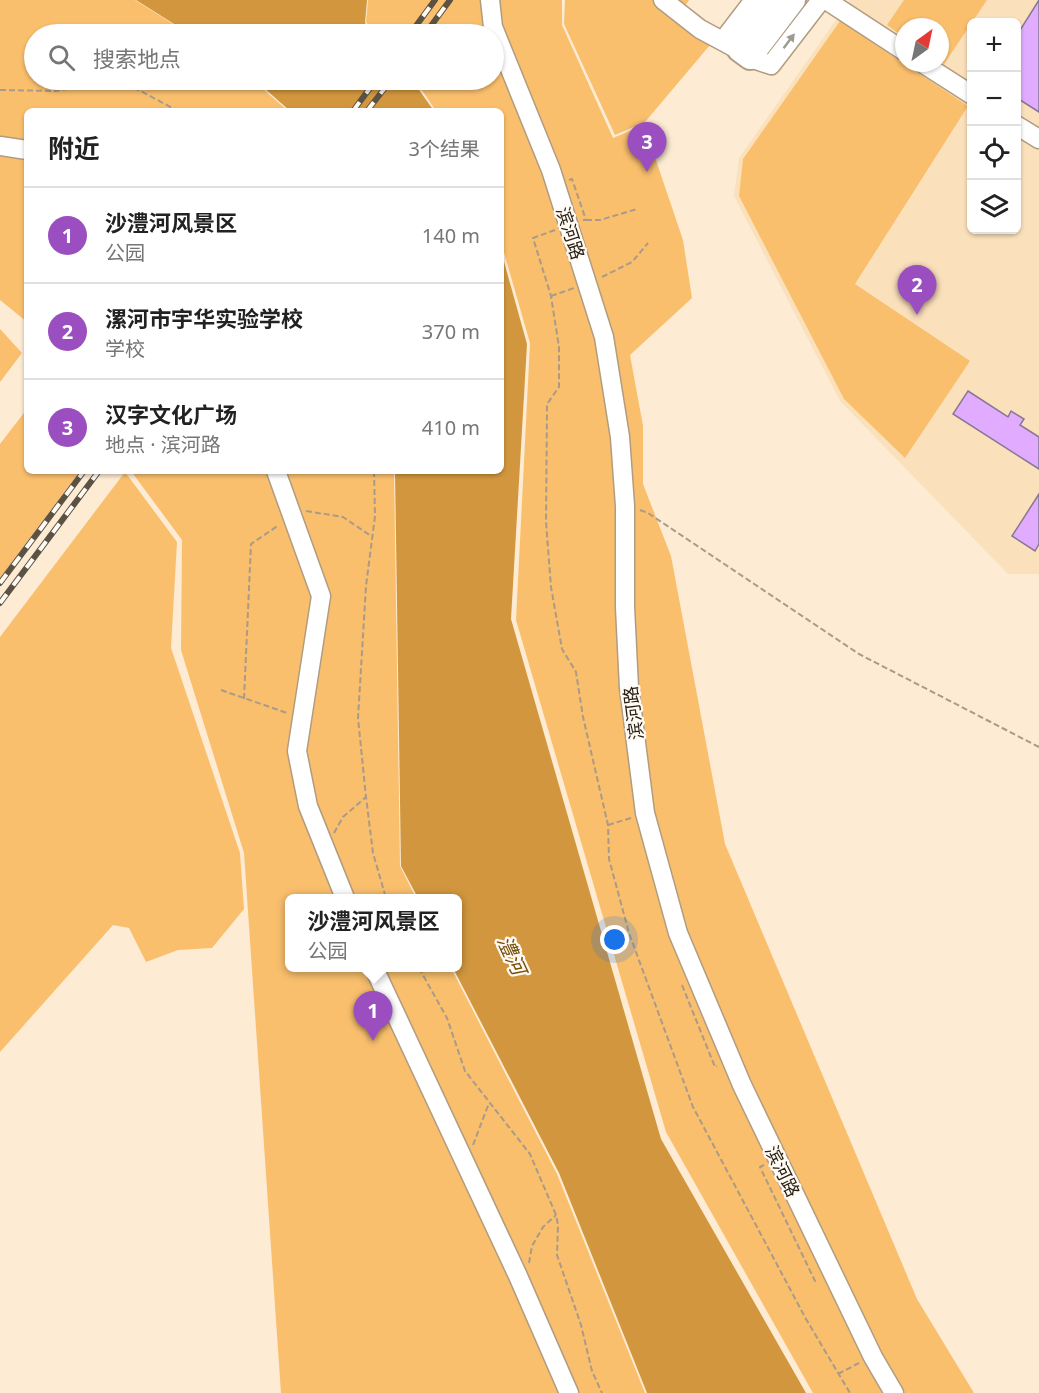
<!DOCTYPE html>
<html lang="zh">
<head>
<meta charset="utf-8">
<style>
  :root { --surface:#fff; --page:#f6f6f6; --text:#222; --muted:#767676; --line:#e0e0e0; --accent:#9a4ec0 }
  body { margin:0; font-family:"Noto Sans","Noto Sans SC",sans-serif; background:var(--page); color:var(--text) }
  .controls { position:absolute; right:18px; top:18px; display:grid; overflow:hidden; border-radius:9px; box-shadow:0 2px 4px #0004 }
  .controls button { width:54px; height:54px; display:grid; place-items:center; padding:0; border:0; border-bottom:2px solid var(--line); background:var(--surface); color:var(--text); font:30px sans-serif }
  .compass { position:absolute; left:895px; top:18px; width:54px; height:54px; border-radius:50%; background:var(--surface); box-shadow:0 2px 4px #0004; rotate:33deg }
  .you { position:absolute; left:615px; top:940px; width:21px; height:21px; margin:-15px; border:4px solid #fff; border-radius:50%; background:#1a73e8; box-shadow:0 0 0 9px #1a73e833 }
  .badge { display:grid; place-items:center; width:39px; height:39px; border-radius:50%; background:var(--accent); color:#fff; font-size:20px; font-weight:700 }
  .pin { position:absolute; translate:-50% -50px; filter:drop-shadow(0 2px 3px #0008) }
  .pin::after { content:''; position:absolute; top:32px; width:21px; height:18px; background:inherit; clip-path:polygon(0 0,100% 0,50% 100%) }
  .popup { position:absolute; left:285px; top:894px; width:177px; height:78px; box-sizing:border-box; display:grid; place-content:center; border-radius:9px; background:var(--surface); filter:drop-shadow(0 2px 4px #0005); font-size:20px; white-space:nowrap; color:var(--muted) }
  .popup b { font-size:22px; color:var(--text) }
  .popup::after { content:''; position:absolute; left:50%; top:100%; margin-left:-12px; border:12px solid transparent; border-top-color:var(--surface) }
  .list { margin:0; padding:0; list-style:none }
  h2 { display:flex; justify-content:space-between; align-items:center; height:78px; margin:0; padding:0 24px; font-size:26px }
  h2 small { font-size:20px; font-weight:400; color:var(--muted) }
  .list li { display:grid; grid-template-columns:39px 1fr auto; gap:18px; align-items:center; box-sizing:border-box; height:96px; padding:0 24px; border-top:2px solid var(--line) }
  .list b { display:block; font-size:22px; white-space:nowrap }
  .list p { margin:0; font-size:20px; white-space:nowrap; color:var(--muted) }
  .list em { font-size:20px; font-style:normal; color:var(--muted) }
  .icon { flex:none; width:33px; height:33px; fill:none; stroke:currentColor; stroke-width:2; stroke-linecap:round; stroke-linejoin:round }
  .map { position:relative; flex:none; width:1039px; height:1393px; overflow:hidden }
  .search { position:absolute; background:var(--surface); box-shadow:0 2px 4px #0004; left:24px; top:24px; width:480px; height:66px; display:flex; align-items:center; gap:15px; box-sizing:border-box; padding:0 21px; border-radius:33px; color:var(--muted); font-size:22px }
  .panel { position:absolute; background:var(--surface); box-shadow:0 2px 4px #0004; left:24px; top:108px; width:480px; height:366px; border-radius:9px }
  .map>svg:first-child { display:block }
  .built { fill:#fbe0bc; fill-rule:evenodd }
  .green { fill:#f9bf6d }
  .water { fill:#d2973e }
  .building { fill:#e1acff; stroke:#897893; stroke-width:1.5 }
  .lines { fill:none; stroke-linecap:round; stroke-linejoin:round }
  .minor-casing { stroke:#b19c80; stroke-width:21 }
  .major-casing { stroke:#b19c80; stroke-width:26 }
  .path { stroke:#a99b88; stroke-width:2; stroke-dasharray:6 3; stroke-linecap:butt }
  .minor { stroke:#fff; stroke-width:18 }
  .major { stroke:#fff; stroke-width:22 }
  .rail-casing { stroke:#5c5243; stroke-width:6 }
  .rail { stroke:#fffaf4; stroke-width:4; stroke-dasharray:11; stroke-linecap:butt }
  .oneway { fill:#9d9994 }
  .labels { text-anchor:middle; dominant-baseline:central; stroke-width:4.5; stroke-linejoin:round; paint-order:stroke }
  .street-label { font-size:18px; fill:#251d12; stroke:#fffaf4 }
  .water-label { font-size:20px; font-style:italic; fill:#764f0a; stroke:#fffaf4 }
</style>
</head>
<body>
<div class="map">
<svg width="1039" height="1393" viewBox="0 0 1039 1393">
  <rect width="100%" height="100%" fill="#fdebd3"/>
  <path class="built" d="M850,0H1039V574H1008L840,401L734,196L739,158ZM972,22H1016V230H972ZM904,27H940V63H904Z"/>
  <g class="green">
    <path d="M0,0H135L189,34H34V80H253L288,111H27V322L0,300Z"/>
    <path d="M368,0H562V25L613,138L644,125L683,240L692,298L630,355L643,426V484L671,556L725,844L917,1299L974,1393H813L666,1132L516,620L530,343L501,242V111H436L415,80H494V34H377L366,22Z"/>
    <path d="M565,0H689L677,19L710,45L645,122L615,135L564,24Z"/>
    <path d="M904,0H987L944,64L940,61V27H904V37L887,25Z"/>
    <path d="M840,21L968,106L855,284L970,361L905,458L844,399L739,196L743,159Z"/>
    <path d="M0,329L22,353L0,382Z"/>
    <path d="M27,409V471H80L0,578V444Z"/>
    <path d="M131,471H394L400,866L416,898H289V968H451L557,1174L645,1393H281L244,853L181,650L182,540Z"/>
    <path d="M125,472L177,542L171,648L240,853L244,909L212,948L178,950L146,962L129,928L113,925L0,1052V637Z"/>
  </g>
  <g class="water">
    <path d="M136,0H367L365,23L374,34H190Z"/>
    <path d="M255,80H412L434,111H290Z"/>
    <path d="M501,251L527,344L511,619L661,1139L806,1393H647L559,1173L453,968H457V898H418L401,866L395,471H501Z"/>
  </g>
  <g class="building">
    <path d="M1039,0V112L1017,98V35Z"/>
    <path d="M968,391L1008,417L1011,411L1024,419L1020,425L1039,437V469L953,414Z"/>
    <path d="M1039,494V544L1035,551L1012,536Z"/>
  </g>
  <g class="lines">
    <g class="minor-casing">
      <g id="minor">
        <path d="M490,0L493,27L551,170L604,337L620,437L625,506V607L629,688L645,813L678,933L742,1085L873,1357L894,1393"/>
        <path d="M663,0L700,29L739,50"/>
        <path d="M826,0L904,51"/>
        <path d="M739,49L728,34L754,0"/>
        <path d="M750,58L771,65L821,0"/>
        <path d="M922,63L972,95"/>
        <path d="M1016,125L1039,139"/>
        <path d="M0,146L27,150"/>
        <path d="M276,471L321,596L297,751L308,806L345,898"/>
        <path d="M374,968L518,1276L569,1393"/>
      </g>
    </g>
    <g class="major-casing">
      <path id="major" d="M777,0L739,50L750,58L794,0"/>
    </g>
    <g class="path">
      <path d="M0,90L55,91L103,83L133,87L178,111"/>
      <path d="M569,180L572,179L586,220H583"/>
      <path d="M586,220H600L637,209"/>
      <path d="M555,230L533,238L551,296L559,347V387L547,404L546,522L551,587L562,649L576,672L583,717L608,825L609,859L629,933L693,1107L806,1319L850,1393"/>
      <path d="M602,277L632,262L648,243"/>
      <path d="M551,296L574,288"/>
      <path d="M374,471L375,516L366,586L358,718L366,797L373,853L386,898"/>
      <path d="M640,510L648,513L859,654L1039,747"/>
      <path d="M306,511L343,517L371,536"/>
      <path d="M221,690L287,713"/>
      <path d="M244,699L251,544L279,525"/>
      <path d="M608,825L631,818"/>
      <path d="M334,833L343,817L366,797"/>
      <path d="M419,968L447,1018L465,1071L530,1154L556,1215L558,1225L557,1255L581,1325L592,1371L602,1393"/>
      <path d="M682,985L715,1067L717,1066"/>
      <path d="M473,1145L489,1103"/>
      <path d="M764,1165L760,1167L815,1281L818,1279"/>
      <path d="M529,1263L532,1246L543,1227L556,1215"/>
      <path d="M838,1374L859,1363"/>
    </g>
    <use href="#minor" class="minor"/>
    <use href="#major" class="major"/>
    <g class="rail-casing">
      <g id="rail">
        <path d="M410,34L435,0"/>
        <path d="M425,34L450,0"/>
        <path d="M353,111L376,80"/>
        <path d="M367,111L391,80"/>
        <path d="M0,583L84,471"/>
        <path d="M0,603L99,471"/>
      </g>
    </g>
    <use href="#rail" class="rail"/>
  </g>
  <defs><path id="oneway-solid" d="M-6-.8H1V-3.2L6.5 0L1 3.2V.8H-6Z" transform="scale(1.5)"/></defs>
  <use class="oneway" href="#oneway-solid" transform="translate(789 41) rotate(-53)"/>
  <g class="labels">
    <g class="street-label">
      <text transform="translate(571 233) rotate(72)">滨河路</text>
      <text transform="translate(633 713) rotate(-97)">滨河路</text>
      <text transform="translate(783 1171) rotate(64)">滨河路</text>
    </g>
    <g class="water-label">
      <text transform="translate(512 955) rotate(65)">澧河</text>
    </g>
  </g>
</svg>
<div class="controls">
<button>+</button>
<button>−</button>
<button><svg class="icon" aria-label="locate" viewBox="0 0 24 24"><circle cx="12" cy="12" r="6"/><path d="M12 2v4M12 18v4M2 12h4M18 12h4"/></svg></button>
<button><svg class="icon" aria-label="layers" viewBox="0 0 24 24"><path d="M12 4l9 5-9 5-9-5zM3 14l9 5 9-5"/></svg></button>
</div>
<svg class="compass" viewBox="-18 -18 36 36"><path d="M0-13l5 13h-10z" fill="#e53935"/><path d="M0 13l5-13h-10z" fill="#767676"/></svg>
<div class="you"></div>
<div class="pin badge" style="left:373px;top:1041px">1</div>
<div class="popup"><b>沙澧河风景区</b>公园</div>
<div class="pin badge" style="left:917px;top:315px">2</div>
<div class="pin badge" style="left:647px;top:172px">3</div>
<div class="search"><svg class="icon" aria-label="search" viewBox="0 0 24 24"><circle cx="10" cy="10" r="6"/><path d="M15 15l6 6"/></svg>搜索地点</div>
<section class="panel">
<h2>附近<small>3个结果</small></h2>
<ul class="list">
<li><span class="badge">1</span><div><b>沙澧河风景区</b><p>公园</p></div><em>140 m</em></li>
<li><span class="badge">2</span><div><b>漯河市宇华实验学校</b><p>学校</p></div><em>370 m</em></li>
<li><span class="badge">3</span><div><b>汉字文化广场</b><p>地点 · 滨河路</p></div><em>410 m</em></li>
</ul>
</section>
</div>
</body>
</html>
